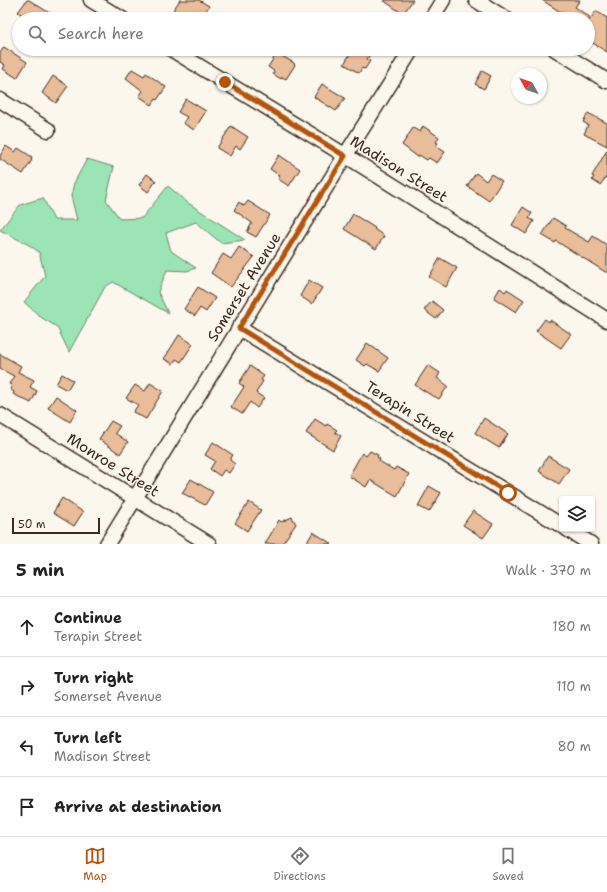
<!DOCTYPE html>
<html lang="en">
<head>
<meta charset="utf-8">
<style>
  :root { --surface:#fff; --page:#f2f2f2; --text:#222; --muted:#767676; --line:#e0e0e0; --accent:#b45309 }
  body { margin:0; font-family:"Shantell Sans",sans-serif; background:var(--page); color:var(--text) }
  .controls { position:absolute; right:12px; bottom:12px; display:grid; overflow:hidden; border-radius:4px; box-shadow:0 1px 3px #0004 }
  .controls button { width:36px; height:36px; display:grid; place-items:center; padding:0; border:0; border-bottom:1px solid var(--line); background:var(--surface); color:var(--text); font:20px sans-serif }
  .compass { position:absolute; left:511px; top:68px; width:36px; height:36px; border-radius:50%; background:var(--surface); box-shadow:0 1px 3px #0004; rotate:310deg }
  .scale { position:absolute; left:12px; bottom:10px; width:88px; box-sizing:border-box; padding-left:4px; border:2px solid #3b2a1e; border-top:0; font-size:11px; line-height:14px; white-space:nowrap; color:#3b2a1e; -webkit-text-stroke:3px #fbf7ec; paint-order:stroke }
  .stop { position:absolute; width:12px; height:12px; margin:-9px; border:3px solid #b45309; border-radius:50%; background:#fff }
  .stop.end { background:#b45309; border-color:#fff; box-shadow:0 1px 4px #0008 }
  .list { margin:0; padding:0; list-style:none }
  h2 { display:flex; justify-content:space-between; align-items:center; height:52px; margin:0; padding:0 16px; font-size:17px }
  h2 small { font-size:13px; font-weight:400; color:var(--muted) }
  .list li { display:grid; grid-template-columns:26px 1fr auto; gap:12px; align-items:center; box-sizing:border-box; height:60px; padding:0 16px; border-top:1px solid var(--line) }
  .list b { display:block; font-size:15px; white-space:nowrap }
  .list p { margin:0; font-size:13px; white-space:nowrap; color:var(--muted) }
  .list em { font-size:13px; font-style:normal; color:var(--muted) }
  .icon { flex:none; width:22px; height:22px; fill:none; stroke:currentColor; stroke-width:2; stroke-linecap:round; stroke-linejoin:round }
  .map { position:relative; flex:none; width:607px; height:544px; overflow:hidden }
  .search { position:absolute; background:var(--surface); box-shadow:0 1px 3px #0004; left:12px; right:12px; top:12px; height:44px; display:flex; align-items:center; gap:10px; box-sizing:border-box; padding:0 14px; border-radius:22px; color:var(--muted); font-size:15px }
  .sheet { height:292px; background:var(--surface) }
  nav { display:flex; justify-content:space-around; align-items:center; box-sizing:border-box; height:56px; border-top:1px solid var(--line); background:var(--surface); font-size:11px; color:var(--muted) }
  nav a { display:grid; justify-items:center; gap:2px }
  nav .on { color:var(--accent) }
  .map>svg:first-child { display:block }
  .green { fill:#9be4b3; stroke:#6b8768 }
  .building { fill:#e9bc9a; stroke:#3b2a1e }
  .lines { fill:none; stroke-linecap:round; stroke-linejoin:round }
  .minor-casing { stroke:#3b2a1e; stroke-width:17 }
  .minor { stroke:#fbf7ec; stroke-width:14 }
  .route { stroke:#b45309; stroke-width:5 }
  .labels { text-anchor:middle; dominant-baseline:central; stroke-width:3; stroke-linejoin:round; paint-order:stroke }
  .street-label { font-size:15px; fill:#3b2a1e; stroke:#fbf7ec }
</style>
</head>
<body>
<div class="map">
<svg width="607" height="544" viewBox="0 0 607 544">
  <rect width="100%" height="100%" fill="#fbf7ec"/>
  <filter id="ink" filterUnits="userSpaceOnUse"><feTurbulence type="fractalNoise" baseFrequency=".025" numOctaves="2"/><feDisplacementMap in="SourceGraphic" scale="8" xChannelSelector="R" yChannelSelector="G"/><feConvolveMatrix kernelMatrix="1 2 1 2 8 2 1 2 1" color-interpolation-filters="sRGB"/></filter>
  <g filter="url(#ink)">
    <path class="green" d="M87,159L114,167L106,200L120,219L142,218L168,186L188,203L245,240L221,243L196,222L166,233L171,251L196,268L187,271L167,270L158,292L168,313L113,282L105,287L69,352L57,327L42,318L24,302L45,276L39,252L29,245L0,230L20,205L43,198L54,220H77L71,196L74,183Z"/>
    <g class="building">
      <path d="M27,0H29L59,19H28L18,12Z"/>
      <path d="M180,0H199L209,6L201,18L190,11L186,18L173,10Z"/>
      <path d="M383,0H413L403,14Z"/>
      <path d="M542,0H580L575,7L591,18L596,11L607,18V52L588,40V22L590,19H571Z"/>
      <path d="M4,47L27,62L17,78L3,69L5,65L0,62V53Z"/>
      <path d="M353,49H374L367,59L370,61L365,69L362,68L359,73L344,64Z"/>
      <path d="M277,53L294,63V64L295,65L286,79L282,77L281,79L273,74L274,71L268,67Z"/>
      <path d="M132,69L144,76L146,73L166,87L157,100L156,99L152,105L139,96L143,91L126,78Z"/>
      <path d="M482,71L491,76L484,89L475,84Z"/>
      <path d="M53,76L68,86L56,103L42,93Z"/>
      <path d="M322,84L345,98L336,111L314,97Z"/>
      <path d="M186,99L206,111L194,130L183,123L187,117L178,112Z"/>
      <path d="M588,113L607,123V146L584,134L588,125L583,122Z"/>
      <path d="M231,126L248,137L240,149L236,146L230,156L217,148Z"/>
      <path d="M423,126L439,137L436,142L438,143L436,146L445,152L437,163L429,158L427,160L419,155L418,157L402,145L413,128L420,132Z"/>
      <path d="M6,146L15,152L18,148L32,157L31,160H32L23,174L0,159V156Z"/>
      <path d="M607,150V176L600,185L592,180L594,177L592,176Z"/>
      <path d="M279,155L300,169L289,186L278,179L280,176L270,169Z"/>
      <path d="M476,173L486,181L491,174L502,181L489,201L467,186Z"/>
      <path d="M147,174L156,181L148,192L139,185Z"/>
      <path d="M248,201L270,215L256,237L247,232L252,223L234,210L239,202L244,206Z"/>
      <path d="M523,207L532,213L529,218L534,221L526,234L512,225Z"/>
      <path d="M353,214L375,228L374,229L384,236L376,249L344,229Z"/>
      <path d="M553,218L566,226L565,228L589,242L593,236L607,245V273L556,241L555,243L542,235Z"/>
      <path d="M239,247L254,257L231,287L211,273L223,254L231,259Z"/>
      <path d="M440,258L457,268L446,287L429,277Z"/>
      <path d="M309,280L322,288L312,304L300,296Z"/>
      <path d="M198,287L215,298L206,312L200,308L195,316L184,309Z"/>
      <path d="M500,288L505,292L507,289L524,300L516,312L494,298Z"/>
      <path d="M432,301L443,310L436,319L424,310Z"/>
      <path d="M545,319L549,322L550,320L571,334L561,348L536,331Z"/>
      <path d="M179,335L193,344L181,362L176,359L173,364L164,359Z"/>
      <path d="M367,343L388,358L379,371L367,364L365,366L356,360Z"/>
      <path d="M0,354L21,366L18,372L34,380L30,387L37,391L31,403L13,394L14,392L10,389L12,385L9,384L14,376L0,369Z"/>
      <path d="M428,365L440,373L437,378L448,386L439,399L434,396V397L415,385Z"/>
      <path d="M250,366L264,376L261,380L263,381L256,393L264,398L257,408L250,402L242,414L231,407L244,387L239,383Z"/>
      <path d="M62,374L73,380L67,390L56,384Z"/>
      <path d="M150,383L163,391L146,419L133,412L138,405L126,398L135,385L145,391Z"/>
      <path d="M56,396L77,410L70,422L48,408Z"/>
      <path d="M484,418L508,434L499,448L475,433Z"/>
      <path d="M315,419L326,426L327,424L337,430L335,432L341,436L333,450L306,433Z"/>
      <path d="M111,421L120,426L115,433L128,442L120,454L99,439Z"/>
      <path d="M213,442L233,455L230,460L235,464L229,473L224,470L220,476L210,469L215,461L205,455Z"/>
      <path d="M370,451L378,455L377,457L380,459L379,461L394,470L396,467L409,474L397,496L370,480L366,487L349,476L362,453L366,456Z"/>
      <path d="M548,456L569,469L559,484L539,471Z"/>
      <path d="M191,479L213,492L205,505L182,493Z"/>
      <path d="M429,486L441,493L429,512L418,506Z"/>
      <path d="M62,498L83,512L74,526L53,513Z"/>
      <path d="M249,502L261,510L247,531L235,523Z"/>
      <path d="M473,511L493,524L483,538L463,525Z"/>
      <path d="M292,517L296,524L282,544H265L279,520L281,522Z"/>
      <path d="M313,532L332,544H306Z"/>
    </g>
    <g class="lines">
      <g class="minor-casing">
        <g id="minor">
          <path d="M91,0L122,19"/>
          <path d="M476,0L506,19"/>
          <path d="M431,19L443,0"/>
          <path d="M171,49L356,162L607,320"/>
          <path d="M555,49L607,81"/>
          <path d="M0,100L48,130"/>
          <path d="M239,328L562,526"/>
          <path d="M0,415L209,544"/>
          <path d="M567,529L591,544"/>
          <path d="M107,544L345,156L412,49"/>
        </g>
      </g>
      <use href="#minor" class="minor"/>
    </g>
  </g>
  <g class="lines" filter="url(#ink)">
    <path class="route" d="M225,82L345,156L239,328L508,493"/>
  </g>
  <g class="labels">
    <g class="street-label">
      <text transform="translate(399 169) rotate(32)">Madison Street</text>
      <text transform="translate(244 287) rotate(-58)">Somerset Avenue</text>
      <text transform="translate(410 412) rotate(32)">Terapin Street</text>
      <text transform="translate(113 465) rotate(32)">Monroe Street</text>
    </g>
  </g>
</svg>
<div class="controls">
<button><svg class="icon" aria-label="layers" viewBox="0 0 24 24"><path d="M12 4l9 5-9 5-9-5zM3 14l9 5 9-5"/></svg></button>
</div>
<svg class="compass" viewBox="-18 -18 36 36"><path d="M0-13l5 13h-10z" fill="#e53935"/><path d="M0 13l5-13h-10z" fill="#767676"/></svg>
<div class="scale">50 m</div>
<div class="stop" style="left:508px;top:493px"></div>
<div class="stop end" style="left:225px;top:82px"></div>
<div class="search"><svg class="icon" aria-label="search" viewBox="0 0 24 24"><circle cx="10" cy="10" r="6"/><path d="M15 15l6 6"/></svg>Search here</div>
</div>
<section class="sheet">
<h2>5 min<small>Walk · 370 m</small></h2>
<ul class="list">
<li><svg class="icon" aria-label="ahead" viewBox="0 0 24 24"><path d="M12 20V5M6 11l6-6 6 6"/></svg><div><b>Continue</b><p>Terapin Street</p></div><em>180 m</em></li>
<li><svg class="icon" aria-label="right" viewBox="0 0 24 24"><path d="M7 20v-9h11M14 6l5 5-5 5"/></svg><div><b>Turn right</b><p>Somerset Avenue</p></div><em>110 m</em></li>
<li><svg class="icon" aria-label="left" viewBox="0 0 24 24"><path d="M17 20v-9H6M10 6l-5 5 5 5"/></svg><div><b>Turn left</b><p>Madison Street</p></div><em>80 m</em></li>
<li><svg class="icon" aria-label="arrive" viewBox="0 0 24 24"><path d="M6 21V4h12l-3 4 3 4H6"/></svg><div><b>Arrive at destination</b></div></li>
</ul>
</section>
<nav>
<a class="on"><svg class="icon" aria-label="map" viewBox="0 0 24 24"><path d="M3 6l6-2 6 2 6-2v14l-6 2-6-2-6 2zM9 4v14M15 6v14"/></svg>Map</a>
<a><svg class="icon" aria-label="directions" viewBox="0 0 24 24"><path d="M12 3l9 9-9 9-9-9zM9 14v-3h6M13 9l2 2-2 2"/></svg>Directions</a>
<a><svg class="icon" aria-label="saved" viewBox="0 0 24 24"><path d="M7 4h10v16l-5-4-5 4z"/></svg>Saved</a>
</nav>
</body>
</html>
